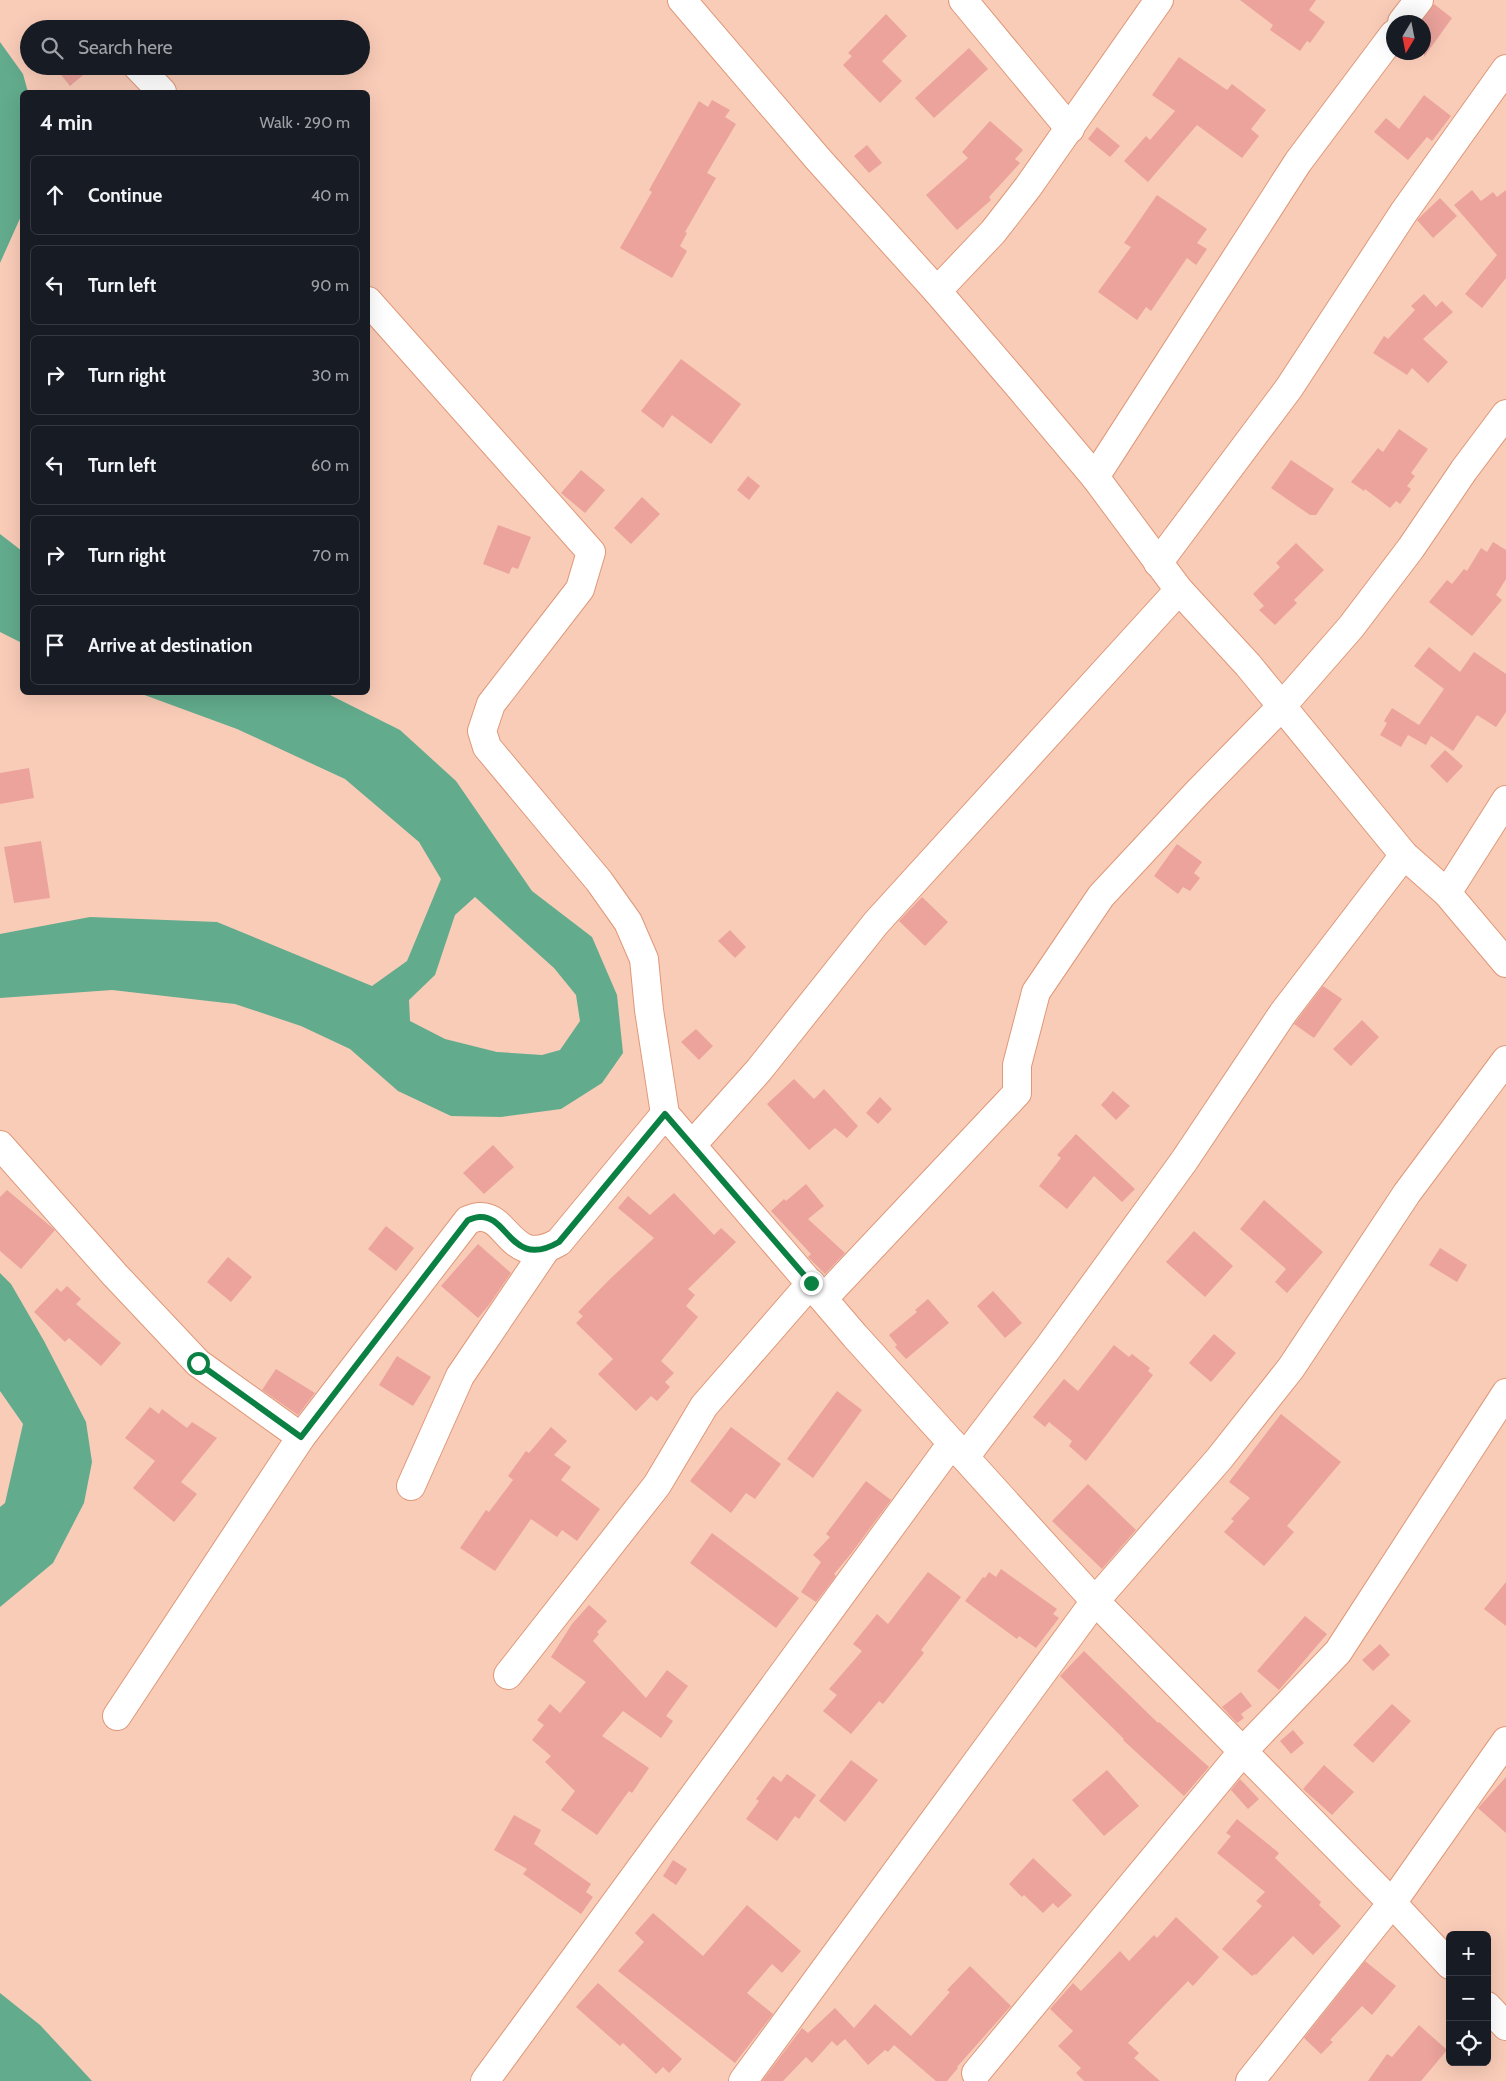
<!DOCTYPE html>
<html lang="en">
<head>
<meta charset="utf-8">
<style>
  :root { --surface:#171b24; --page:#20242c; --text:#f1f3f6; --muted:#9ea1a6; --line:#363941 }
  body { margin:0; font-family:Cabin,sans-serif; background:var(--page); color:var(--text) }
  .controls { position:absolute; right:15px; bottom:15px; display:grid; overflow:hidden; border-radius:8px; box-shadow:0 5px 20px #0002 }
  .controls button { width:45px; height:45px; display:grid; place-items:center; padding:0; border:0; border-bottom:1px solid var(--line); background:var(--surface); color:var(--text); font:25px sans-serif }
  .compass { position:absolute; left:1386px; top:15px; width:45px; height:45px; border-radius:50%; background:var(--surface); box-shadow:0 5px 20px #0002; rotate:190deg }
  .stop { position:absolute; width:15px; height:15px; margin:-11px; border:4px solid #0b8043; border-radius:50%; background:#fff }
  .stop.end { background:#0b8043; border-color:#fff; box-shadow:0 1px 5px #0008 }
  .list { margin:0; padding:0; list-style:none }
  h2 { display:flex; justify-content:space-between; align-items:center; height:65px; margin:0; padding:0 20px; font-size:21px }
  h2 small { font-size:16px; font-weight:400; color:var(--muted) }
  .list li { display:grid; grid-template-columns:32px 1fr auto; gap:15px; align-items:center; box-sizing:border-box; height:80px; margin:0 10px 10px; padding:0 10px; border:1px solid var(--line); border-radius:8px }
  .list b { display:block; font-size:19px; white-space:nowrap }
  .list em { font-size:16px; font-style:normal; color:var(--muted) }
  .icon { flex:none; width:28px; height:28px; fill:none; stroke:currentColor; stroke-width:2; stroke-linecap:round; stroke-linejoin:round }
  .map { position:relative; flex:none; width:1506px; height:2081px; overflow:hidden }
  .search { position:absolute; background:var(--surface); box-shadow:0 5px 20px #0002; left:20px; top:20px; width:350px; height:55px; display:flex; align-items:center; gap:12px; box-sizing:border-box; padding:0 18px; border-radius:28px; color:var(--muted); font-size:19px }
  .panel { position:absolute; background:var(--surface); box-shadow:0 5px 20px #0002; left:20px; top:90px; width:350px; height:605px; border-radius:8px }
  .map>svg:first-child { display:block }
  .water { fill:#62ab8c; fill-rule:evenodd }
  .building { fill:#eba39c }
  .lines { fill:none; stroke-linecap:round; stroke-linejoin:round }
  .minor-casing { stroke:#df9878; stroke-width:30 }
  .minor { stroke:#fff; stroke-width:28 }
  .route { stroke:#0b8043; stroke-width:6 }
</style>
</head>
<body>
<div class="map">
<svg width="1506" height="2081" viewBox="0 0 1506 2081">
  <rect width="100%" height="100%" fill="#f9ccb8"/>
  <g class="water">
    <path d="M0,42L23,74L28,92H22V214L0,263Z"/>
    <path d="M0,534L22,551V643L0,632Z"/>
    <path d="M139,693H326L400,730L456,781L532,891L592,937L617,995L623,1053L602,1083L561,1109L501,1117L451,1116L398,1091L350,1049L301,1026L235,1004L112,990L0,998V934L90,917L217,922L372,986L407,961L441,879L419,842L345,779L237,729ZM475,897L554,968L576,995L580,1021L560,1050L542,1055L497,1052L445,1039L410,1021L409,1000L435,975L455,915Z"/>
    <path d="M0,1273L11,1284L44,1341L86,1422L92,1462L84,1503L53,1563L0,1607V1507L5,1503L23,1424L0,1391Z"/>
    <path d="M0,1993L40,2025L92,2081H0Z"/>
  </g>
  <g class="building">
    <path d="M1240,0H1316L1309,10L1325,22L1310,43L1307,41L1300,51L1270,30L1273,25Z"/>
    <path d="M1434,4L1452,18L1424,57V22H1421Z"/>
    <path d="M886,14L907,36L882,61L902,81L880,103L843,65L852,56L848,53Z"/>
    <path d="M969,48L988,69L934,118L915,98Z"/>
    <path d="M1179,57L1227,90L1232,84L1266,110L1251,129L1259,136L1242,158L1197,125L1148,182L1124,161L1146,136L1150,140L1175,111L1152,95Z"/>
    <path d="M54,66H94L70,86Z"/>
    <path d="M1424,95L1451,116L1432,141L1427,137L1408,160L1374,132L1386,118L1399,129Z"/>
    <path d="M712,100L730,110L725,117L736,124L707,173L716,178L685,232L687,233L680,246L687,251L672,278L620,248L652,192L649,190L699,101L708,107Z"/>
    <path d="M990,121L1023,150L1015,159L1020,163L989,197L991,200L957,230L926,195L968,158L962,152Z"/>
    <path d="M1097,127L1120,146L1110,157L1088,139Z"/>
    <path d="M867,145L882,163L869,173L854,156Z"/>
    <path d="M1472,190L1481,201L1493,192L1497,197L1506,190V278L1482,308L1465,294L1497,255L1454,205Z"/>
    <path d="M1157,195L1207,229L1197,243L1207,249L1196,265L1187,258L1151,311L1146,307L1137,320L1098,292L1131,247L1124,243Z"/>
    <path d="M1440,198L1457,216L1433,238L1417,220Z"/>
    <path d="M1424,294L1436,307L1442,301L1453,312L1423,339L1448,362L1428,383L1412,368L1407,375L1373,353L1384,336L1388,339L1415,310L1411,306Z"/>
    <path d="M681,359L741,404L711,444L672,415L663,428L641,411Z"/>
    <path d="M1399,429L1428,449L1411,473L1415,476L1407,486L1411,489L1400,504L1396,501L1390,508L1365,489L1364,491L1351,482L1378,448L1383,452Z"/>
    <path d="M1291,460L1334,489L1316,515H1310L1271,488Z"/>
    <path d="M581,470L605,490L585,513L561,493Z"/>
    <path d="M748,476L760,486L749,500L737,490Z"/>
    <path d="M642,497L660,514L631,544L614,528Z"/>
    <path d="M498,525L531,537L518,569L512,567L509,574L483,564Z"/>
    <path d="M1493,542L1506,550V579L1496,595L1502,600L1472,636L1429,602L1447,580L1452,584L1464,569L1467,571L1481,548L1487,552Z"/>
    <path d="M1296,543L1324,570L1294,600L1297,603L1275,625L1259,610L1264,606L1253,594L1280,567L1276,563Z"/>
    <path d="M1429,647L1460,672L1474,652L1506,674V712L1496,727L1477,715L1453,751L1431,736L1426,745L1408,735L1401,747L1380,735L1387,723L1384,721L1392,708L1419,725L1444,689L1414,666Z"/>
    <path d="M1445,750L1463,766L1447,783L1430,766Z"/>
    <path d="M29,768L34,798L0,804V773Z"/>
    <path d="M41,841L50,898L14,903L4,847Z"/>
    <path d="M1177,844L1202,862L1194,873L1200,878L1190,891L1183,887L1178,894L1154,876Z"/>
    <path d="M922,897L948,922L925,946L899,921Z"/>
    <path d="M730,930L746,947L735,958L718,941Z"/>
    <path d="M1323,986L1342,999L1314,1038L1294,1024Z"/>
    <path d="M1362,1020L1379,1037L1351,1066L1333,1049Z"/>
    <path d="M696,1029L713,1046L699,1060L681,1042Z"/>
    <path d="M794,1079L814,1099L824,1089L858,1126L847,1138L835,1128L809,1150L767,1104Z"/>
    <path d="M1113,1091L1130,1106L1116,1120L1101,1105Z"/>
    <path d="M880,1097L892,1109L878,1124L866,1113Z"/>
    <path d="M1076,1134L1135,1189L1122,1202L1094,1176L1067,1209L1039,1186L1061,1158L1057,1155Z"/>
    <path d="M493,1145L514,1167L484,1194L463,1173Z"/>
    <path d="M806,1184L824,1206L808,1219L845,1253L825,1274L808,1257L811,1254L771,1211L784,1199L786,1201Z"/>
    <path d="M7,1190L55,1230L21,1269L0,1251V1197Z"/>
    <path d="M674,1193L714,1235L721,1228L736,1242L688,1289L695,1295L686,1306L698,1317L661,1361L674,1373L665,1382L670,1387L657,1401L651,1396L636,1411L598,1374L613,1359L576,1323L583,1316L578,1312L609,1280L654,1238L618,1208L628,1196L650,1215Z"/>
    <path d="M1264,1200L1323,1252L1287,1293L1275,1282L1286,1269L1240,1229Z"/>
    <path d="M386,1226L414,1248L396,1271L368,1249Z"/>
    <path d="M1194,1231L1233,1266L1205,1297L1166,1262Z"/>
    <path d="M478,1244L511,1273L489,1305L478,1318L441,1286Z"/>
    <path d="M1440,1248L1467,1265L1457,1282L1429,1265Z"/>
    <path d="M228,1257L252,1277L231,1302L207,1282Z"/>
    <path d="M67,1286L81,1299L76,1304L121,1343L101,1366L69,1338L65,1342L34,1312L57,1288L61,1292Z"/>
    <path d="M993,1291L1022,1323L1005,1338L977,1306Z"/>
    <path d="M928,1299L949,1323L906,1359L895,1347L897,1345L889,1335L917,1312L915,1310Z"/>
    <path d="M1214,1334L1236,1353L1211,1382L1189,1363Z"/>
    <path d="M1114,1345L1129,1357L1132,1354L1150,1368L1148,1371L1153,1375L1086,1461L1069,1446L1072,1441L1049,1422L1045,1427L1033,1417L1064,1379L1078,1391Z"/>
    <path d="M397,1356L431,1377L413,1406L379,1385Z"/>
    <path d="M276,1369L315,1393L298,1415L262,1390Z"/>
    <path d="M837,1391L862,1410L813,1478L787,1459Z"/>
    <path d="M150,1407L159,1414L162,1409L187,1428L192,1422L217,1438L181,1482L197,1494L174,1522L133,1488L155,1461L125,1438Z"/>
    <path d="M1281,1414L1341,1462L1287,1526L1294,1532L1264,1566L1224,1532L1234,1521L1231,1519L1250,1498L1229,1482Z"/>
    <path d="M551,1427L567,1441L554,1455L571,1467L561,1480L600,1509L577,1541L562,1530L557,1537L531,1519L495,1571L460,1548L486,1510L489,1512L513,1480L508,1476L526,1451L529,1453Z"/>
    <path d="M731,1427L781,1464L755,1499L746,1493L731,1513L690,1481Z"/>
    <path d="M866,1481L891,1500L850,1555L834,1574L836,1576L816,1602L801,1592L821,1562L813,1555L830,1537L826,1534Z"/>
    <path d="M1088,1484L1136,1530L1102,1569L1052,1521Z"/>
    <path d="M712,1533L799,1598L776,1628L690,1563Z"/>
    <path d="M1001,1569L1057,1609L1053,1614L1059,1618L1036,1648L1019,1636L1017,1639L965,1601L983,1577L985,1578L989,1572L996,1577Z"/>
    <path d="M928,1572L961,1597L921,1650L924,1653L883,1704L879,1701L851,1734L823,1711L837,1695L829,1689L862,1651L853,1644L877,1614L888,1624Z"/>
    <path d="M1506,1582V1626L1484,1609Z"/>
    <path d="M589,1605L607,1621L597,1632L599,1634L593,1641L646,1698L667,1670L688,1686L666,1716L673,1721L661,1738L623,1711L602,1736L649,1768L632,1793L629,1791L597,1835L561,1810L575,1791L545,1762L551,1756L532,1740L544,1725L537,1720L550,1704L560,1713L586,1682L551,1657L572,1624Z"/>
    <path d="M1305,1616L1327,1634L1279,1690L1257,1671Z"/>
    <path d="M1380,1644L1390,1655L1373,1671L1362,1660Z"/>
    <path d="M1084,1651L1158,1723L1159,1722L1209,1767L1184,1796L1123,1740L1124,1739L1060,1676Z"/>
    <path d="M1241,1692L1252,1706L1241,1714L1244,1718L1237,1723L1222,1707Z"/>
    <path d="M1392,1704L1411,1721L1373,1763L1353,1745Z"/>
    <path d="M1293,1730L1304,1743L1291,1754L1280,1741Z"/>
    <path d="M851,1760L878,1780L845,1822L819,1801Z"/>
    <path d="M1324,1765L1354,1792L1332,1815L1303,1789Z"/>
    <path d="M1107,1770L1139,1806L1104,1836L1072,1800Z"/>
    <path d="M787,1774L816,1795L799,1819L795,1816L777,1841L746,1819L759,1801L756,1799L773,1776L781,1782Z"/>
    <path d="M1506,1777V1833L1478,1808Z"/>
    <path d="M1240,1779L1259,1799L1248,1809L1231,1790Z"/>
    <path d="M514,1815L541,1830L534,1844L591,1884L586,1892L593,1897L581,1914L523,1874L527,1869L494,1850Z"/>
    <path d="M1237,1819L1279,1853L1275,1858L1321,1902L1319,1905L1341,1926L1313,1955L1293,1936L1256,1975L1255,1974L1252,1976L1222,1949L1262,1906L1256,1901L1265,1892L1217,1853L1231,1836L1226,1833Z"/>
    <path d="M1033,1858L1072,1895L1058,1908L1053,1903L1043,1913L1024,1895L1022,1897L1009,1884Z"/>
    <path d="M673,1860L687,1869L676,1885L663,1876Z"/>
    <path d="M747,1905L801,1951L782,1973L772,1964L747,1993L773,2014L735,2063L618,1971L644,1942L635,1933L653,1913L703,1956Z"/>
    <path d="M1176,1917L1219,1957L1193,1986L1188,1981L1128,2043L1139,2053L1134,2058L1160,2081H1084L1076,2073L1081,2068L1058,2046L1073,2031L1050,2009L1073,1983L1081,1991L1120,1951L1129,1961L1154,1935L1157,1938Z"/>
    <path d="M1365,1961L1396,1986L1372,2015L1362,2006L1330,2040L1333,2042L1321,2054L1304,2038Z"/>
    <path d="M970,1966L1011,2006L957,2067L958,2068L947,2081H936L894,2045L888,2052L885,2050L868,2065L845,2039L837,2046L832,2041L812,2063L806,2057L783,2081H762L802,2028L808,2033L835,2008L854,2028L875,2004L911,2036L950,1992L947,1990Z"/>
    <path d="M598,1983L682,2059L669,2073L663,2067L656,2074L623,2043L620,2046L576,2007Z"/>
    <path d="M1419,2025L1447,2050L1421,2081H1368L1387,2054L1392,2057Z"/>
  </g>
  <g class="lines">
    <g class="minor-casing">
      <g id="minor">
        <path d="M682,0L818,159L937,291L1021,389L1095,477L1179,590L1248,665L1404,855L1447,893L1506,963"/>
        <path d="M963,0L1070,129"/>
        <path d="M1402,22L1419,0"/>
        <path d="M137,66L162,92"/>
        <path d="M937,291L993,232L1028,187L1159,0"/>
        <path d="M368,301L591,552L580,589L491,704L482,731L487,747L599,881L628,922L644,959L649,1010L665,1114L855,1336L1095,1601L1392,1903L1450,1965"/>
        <path d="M1095,477L1298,162L1394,34"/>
        <path d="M1158,563L1289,388L1404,212L1506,69"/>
        <path d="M1447,893L1506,800"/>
        <path d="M0,1145L115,1275L198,1363L301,1437L468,1220C471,1219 476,1217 479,1217C508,1214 511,1270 559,1242L665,1114"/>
        <path d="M692,1145L759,1070L876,923L1179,590"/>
        <path d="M824,1298L1017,1093V1065L1036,992L1101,896L1197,793L1282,706L1351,627L1411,548L1464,470L1506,414"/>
        <path d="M965,1457L1048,1348L1184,1161L1283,1013L1404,855"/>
        <path d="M411,1486L460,1376L546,1249"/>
        <path d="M508,1675L657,1485L704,1406L811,1283"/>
        <path d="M117,1716L301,1437"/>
        <path d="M1487,2006L1506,2026"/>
        <path d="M976,2073L1243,1751L1338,1652L1506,1393"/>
        <path d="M485,2081L952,1443"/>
        <path d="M743,2081L1095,1601L1219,1459L1291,1368L1407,1193L1506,1060"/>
        <path d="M1250,2081L1392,1903L1506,1741"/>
      </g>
    </g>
    <use href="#minor" class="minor"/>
  </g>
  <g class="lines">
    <path class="route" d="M198,1363L301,1437L468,1220C471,1219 476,1217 479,1217C508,1214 511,1270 559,1242L665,1114L811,1283"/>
  </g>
</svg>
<div class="controls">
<button>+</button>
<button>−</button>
<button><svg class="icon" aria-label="locate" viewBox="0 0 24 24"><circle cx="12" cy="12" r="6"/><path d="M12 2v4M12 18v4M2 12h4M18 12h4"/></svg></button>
</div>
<svg class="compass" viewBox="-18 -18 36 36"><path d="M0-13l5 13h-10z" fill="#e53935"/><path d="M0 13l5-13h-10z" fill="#9ea1a6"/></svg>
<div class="stop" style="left:198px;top:1363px"></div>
<div class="stop end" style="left:811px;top:1283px"></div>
<div class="search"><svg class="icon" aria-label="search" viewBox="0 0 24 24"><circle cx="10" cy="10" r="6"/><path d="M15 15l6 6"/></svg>Search here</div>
<section class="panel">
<h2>4 min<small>Walk · 290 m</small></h2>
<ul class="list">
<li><svg class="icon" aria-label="ahead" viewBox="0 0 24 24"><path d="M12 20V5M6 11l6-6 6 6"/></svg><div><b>Continue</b></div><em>40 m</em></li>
<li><svg class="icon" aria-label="left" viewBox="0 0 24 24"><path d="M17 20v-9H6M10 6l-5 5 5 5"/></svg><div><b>Turn left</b></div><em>90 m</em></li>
<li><svg class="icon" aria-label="right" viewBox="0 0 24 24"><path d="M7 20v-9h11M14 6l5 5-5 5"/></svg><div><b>Turn right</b></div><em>30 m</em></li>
<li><svg class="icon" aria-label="left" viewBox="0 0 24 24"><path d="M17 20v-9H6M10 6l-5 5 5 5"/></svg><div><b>Turn left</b></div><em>60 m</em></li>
<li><svg class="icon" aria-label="right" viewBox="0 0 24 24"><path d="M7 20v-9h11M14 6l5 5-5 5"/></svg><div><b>Turn right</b></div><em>70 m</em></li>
<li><svg class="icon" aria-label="arrive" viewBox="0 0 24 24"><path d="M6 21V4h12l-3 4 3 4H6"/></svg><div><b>Arrive at destination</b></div></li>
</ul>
</section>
</div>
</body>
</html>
